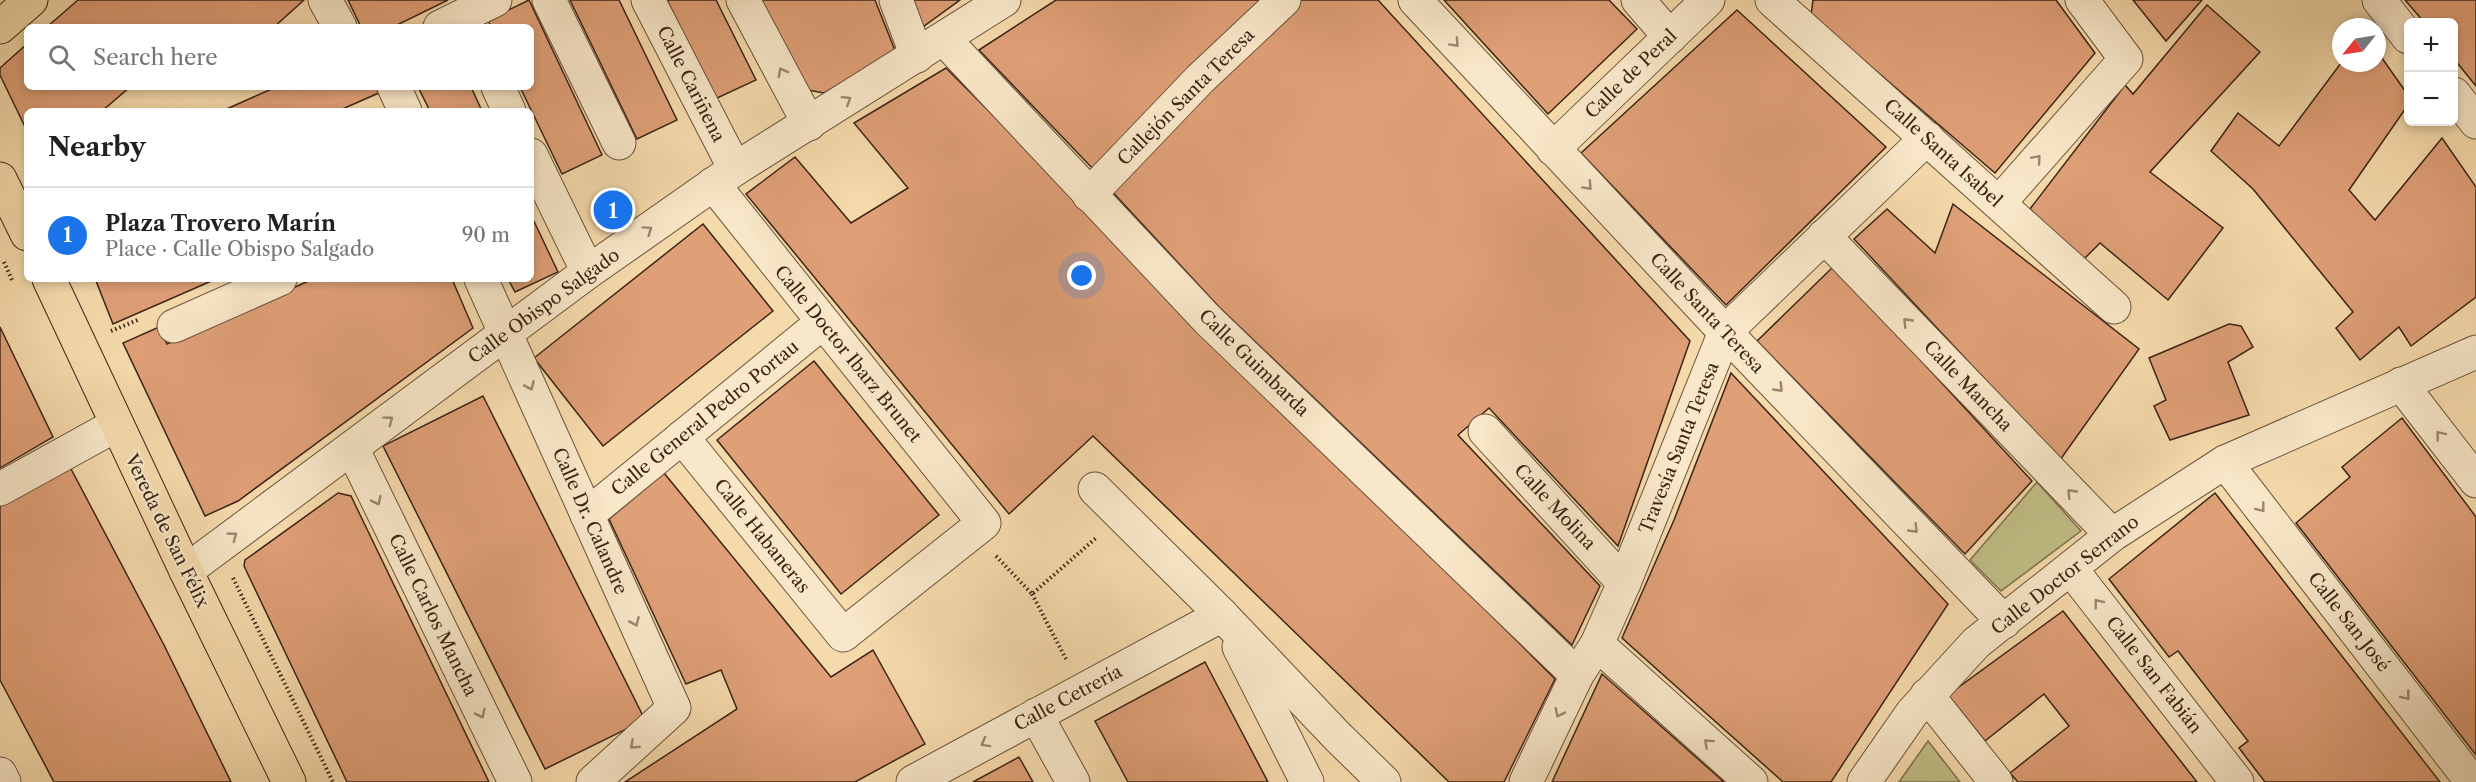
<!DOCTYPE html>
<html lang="en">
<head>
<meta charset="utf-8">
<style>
  :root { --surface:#fff; --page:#f6f6f6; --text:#202124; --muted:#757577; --line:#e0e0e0; --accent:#1a73e8 }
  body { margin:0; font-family:"Libre Caslon Text",serif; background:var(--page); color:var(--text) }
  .controls { position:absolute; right:18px; top:18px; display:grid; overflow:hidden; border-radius:9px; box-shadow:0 3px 9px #0003 }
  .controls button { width:54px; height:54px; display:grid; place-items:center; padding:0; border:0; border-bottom:2px solid var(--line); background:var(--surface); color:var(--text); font:30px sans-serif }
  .compass { position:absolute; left:2332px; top:18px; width:54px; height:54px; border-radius:50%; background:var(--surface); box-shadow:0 3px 9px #0003; rotate:240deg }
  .you { position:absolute; left:1082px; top:276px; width:21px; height:21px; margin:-15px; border:4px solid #fff; border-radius:50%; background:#1a73e8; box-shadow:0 0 0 9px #1a73e833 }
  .badge { display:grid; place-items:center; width:39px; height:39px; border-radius:50%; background:var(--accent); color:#fff; font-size:20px; font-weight:700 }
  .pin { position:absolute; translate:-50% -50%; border:3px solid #fff; box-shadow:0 2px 6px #0006 }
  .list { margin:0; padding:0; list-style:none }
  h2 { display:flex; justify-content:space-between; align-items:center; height:78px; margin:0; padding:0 24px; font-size:26px }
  h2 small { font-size:20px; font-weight:400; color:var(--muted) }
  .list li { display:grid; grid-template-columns:39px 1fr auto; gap:18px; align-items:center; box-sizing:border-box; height:96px; padding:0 24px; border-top:2px solid var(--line) }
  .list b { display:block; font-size:22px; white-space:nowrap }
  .list p { margin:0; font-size:20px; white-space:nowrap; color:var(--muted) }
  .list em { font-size:20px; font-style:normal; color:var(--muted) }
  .icon { flex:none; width:33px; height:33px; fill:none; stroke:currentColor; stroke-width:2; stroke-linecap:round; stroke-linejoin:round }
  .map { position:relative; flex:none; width:2476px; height:782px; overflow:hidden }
  .search { position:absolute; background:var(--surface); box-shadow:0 3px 9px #0003; left:24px; top:24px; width:510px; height:66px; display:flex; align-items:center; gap:15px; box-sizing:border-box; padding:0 21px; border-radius:9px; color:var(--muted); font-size:22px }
  .panel { position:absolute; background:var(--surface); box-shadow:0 3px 9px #0003; left:24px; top:108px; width:510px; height:174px; border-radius:9px }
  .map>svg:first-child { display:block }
  .green { fill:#c1be86; stroke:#7e714e; stroke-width:1.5 }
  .building { fill:#df9f77; stroke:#3b2416; stroke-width:1.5 }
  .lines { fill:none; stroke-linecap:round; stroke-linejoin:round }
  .minor-casing { stroke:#6a523b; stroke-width:35 }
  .major-casing { stroke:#3b2416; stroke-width:35 }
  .path { stroke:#3b2416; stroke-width:4; stroke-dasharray:1.5 3; stroke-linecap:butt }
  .minor { stroke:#f8e7c8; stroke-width:33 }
  .major { stroke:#f5daab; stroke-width:33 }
  .oneway { stroke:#9a866f }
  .labels { text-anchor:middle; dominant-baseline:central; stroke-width:4.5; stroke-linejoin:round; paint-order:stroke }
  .street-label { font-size:18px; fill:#3b2416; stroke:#f8e7c8 }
</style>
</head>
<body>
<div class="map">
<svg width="2476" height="782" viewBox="0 0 2476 782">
  <rect width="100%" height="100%" fill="#f5daab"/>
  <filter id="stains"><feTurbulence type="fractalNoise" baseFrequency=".00333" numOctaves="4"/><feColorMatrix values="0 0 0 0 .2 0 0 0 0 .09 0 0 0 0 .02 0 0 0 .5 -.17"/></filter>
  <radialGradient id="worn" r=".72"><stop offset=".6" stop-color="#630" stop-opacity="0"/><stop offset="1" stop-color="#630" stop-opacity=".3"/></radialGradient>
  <g class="green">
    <path d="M2037,482L2081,531L2001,591L1970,560Z"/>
    <path d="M1928,741L1960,782H1899Z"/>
  </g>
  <g class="building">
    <path d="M78,0H304L274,27H47Z"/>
    <path d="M348,0H448L393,27H361Z"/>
    <path d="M529,0L602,155L562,174L520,87H531V27H491L488,20Z"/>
    <path d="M570,0H619L677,120L637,139Z"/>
    <path d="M667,0H716L756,80L715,99Z"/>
    <path d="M757,0H875L896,53L824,93L802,89Z"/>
    <path d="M909,0H960L920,29Z"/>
    <path d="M1056,0H1271L1096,172L979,50Z"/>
    <path d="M1299,0H1378L1690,341L1618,546L1489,408L1458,435L1600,586L1572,645L1219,307L1107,186Z"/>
    <path d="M1444,0H1609L1637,29L1548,114Z"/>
    <path d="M1813,0H2056L2095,53L1995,173L1811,15Z"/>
    <path d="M2133,0H2202L2166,41Z"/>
    <path d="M2405,0H2476V86L2454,59V22H2424Z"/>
    <path d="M2207,5L2260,52L2150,172L2223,228L2168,300L2100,243L2083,260L2030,209L2125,85L2133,94Z"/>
    <path d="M1737,10L1886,147L1726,305L1581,153Z"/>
    <path d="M27,44V87H130L102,111H27V131L0,75V68Z"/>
    <path d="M2377,51L2408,95V105L2349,190L2375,220L2442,138L2476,187V297L2411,346L2399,327L2360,360L2336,328L2353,312L2253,189L2211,151L2238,113L2279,146L2341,63H2377Z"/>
    <path d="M946,68L1555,679L1504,782H1449L1093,436L1009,514L746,194L795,157L851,223L908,188L854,123Z"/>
    <path d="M276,87H379L381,92L338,111H222Z"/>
    <path d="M418,87H471L482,111H430Z"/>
    <path d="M1953,204L2139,349L2060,460L1854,239L1887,209L1935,253Z"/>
    <path d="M531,215L558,272L515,292L508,279H531Z"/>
    <path d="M703,224L773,311L603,446L534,358Z"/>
    <path d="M1834,266L2032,481L1965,554L1757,341Z"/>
    <path d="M99,279H216L113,324L96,281Z"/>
    <path d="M313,279H452L473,328L238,501L205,516L123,343L159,327L167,344Z"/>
    <path d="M2229,324L2241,326L2253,347L2228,362L2249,415L2170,440L2154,406L2166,400L2149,358Z"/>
    <path d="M0,327L53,437L0,468Z"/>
    <path d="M814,361L939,515L841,594L717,440Z"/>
    <path d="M1731,373L1948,604L1831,782H1783L1622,638L1674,520Z"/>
    <path d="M483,396L645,720L545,769L383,446Z"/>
    <path d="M2402,418L2476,517V755L2296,523L2350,477L2342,467Z"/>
    <path d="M70,467L164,645L231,782H54L0,680V505Z"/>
    <path d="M664,473L831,677L873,650L925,744L855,782H625L737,709L721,670L686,684L609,519Z"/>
    <path d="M338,493L351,496L489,782H347L244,566L245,560Z"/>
    <path d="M2215,493L2440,782H2265L2239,748L2248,741L2178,651L2169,657L2109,579Z"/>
    <path d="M2063,611L2197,782H2018L2010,773L2069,726L2044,694L1985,741L1948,695Z"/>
    <path d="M1205,662L1268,782H1128L1095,721Z"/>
    <path d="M1602,674L1724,782H1552Z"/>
    <path d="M1019,757L1033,782H973Z"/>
  </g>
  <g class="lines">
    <g class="minor-casing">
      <g id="minor">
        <path d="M325,0L340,27"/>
        <path d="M549,0L619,143"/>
        <path d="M648,0L735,169"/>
        <path d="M743,0L809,124"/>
        <path d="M896,0L917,56"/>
        <path d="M1415,0L1725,332L2004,622"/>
        <path d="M1638,0L1670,37"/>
        <path d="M1772,0L2114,307"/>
        <path d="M2379,0L2408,37"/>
        <path d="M440,27L495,0"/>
        <path d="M944,39L1208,320L1577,675"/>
        <path d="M394,87L405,111"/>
        <path d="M498,87L509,111"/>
        <path d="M2454,94L2476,122"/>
        <path d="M1553,149L1708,0"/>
        <path d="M531,155L588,272"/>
        <path d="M1089,195L1200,79L1284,0"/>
        <path d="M1999,203L2126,59L2082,0"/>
        <path d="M1824,236L2112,535"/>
        <path d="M481,279L674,708L593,782"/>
        <path d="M174,326L280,279"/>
        <path d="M2401,384L2476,481"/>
        <path d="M1485,431L1624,583"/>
        <path d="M682,437L843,635L984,523L713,184"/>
        <path d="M352,448L515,782"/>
        <path d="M2225,462L2472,782"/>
        <path d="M0,489L116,425"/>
        <path d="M1095,489L1222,615L1338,737L1384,782"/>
        <path d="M587,515L823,322"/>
        <path d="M2071,569L2237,782"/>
        <path d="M186,571L588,272L735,169L1004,0"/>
        <path d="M1597,644L1751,782"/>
        <path d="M1239,647L1307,782"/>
        <path d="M1927,695L1996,782"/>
        <path d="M1036,715L1073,782"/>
        <path d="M0,774L4,782"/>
        <path d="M913,782L1222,615"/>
        <path d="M1526,782L1577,675L1597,644L1624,583L1725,332L1927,138"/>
        <path d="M1864,782L1912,713L1976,643L2112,535L2225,462L2476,352"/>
      </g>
    </g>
    <g class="major-casing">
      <g id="major">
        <path d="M0,27L31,0"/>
        <path d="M0,179L27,234"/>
        <path d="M49,279L186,571L289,782"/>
      </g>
    </g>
    <g class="path">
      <path d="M4,262L12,280"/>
      <path d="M111,331L140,319"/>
      <path d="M996,556L1032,594L1096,538"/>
      <path d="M233,578L333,782"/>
      <path d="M1032,594L1066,659"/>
    </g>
    <use href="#minor" class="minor"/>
    <use href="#major" class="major"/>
  </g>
  <defs><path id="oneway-chevron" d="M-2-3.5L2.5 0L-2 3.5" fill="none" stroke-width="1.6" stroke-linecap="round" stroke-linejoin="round" transform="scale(1.5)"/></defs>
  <g class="oneway">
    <use href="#oneway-chevron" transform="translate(1455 43) rotate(47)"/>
    <use href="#oneway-chevron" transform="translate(782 72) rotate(-118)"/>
    <use href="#oneway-chevron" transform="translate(847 100) rotate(-32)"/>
    <use href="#oneway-chevron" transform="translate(2037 159) rotate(-49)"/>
    <use href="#oneway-chevron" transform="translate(1588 186) rotate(47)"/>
    <use href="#oneway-chevron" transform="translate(648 230) rotate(-35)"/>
    <use href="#oneway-chevron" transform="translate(1907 322) rotate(-134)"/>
    <use href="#oneway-chevron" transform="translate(530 386) rotate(66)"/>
    <use href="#oneway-chevron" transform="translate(1779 388) rotate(46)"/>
    <use href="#oneway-chevron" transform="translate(389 420) rotate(-37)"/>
    <use href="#oneway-chevron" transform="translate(2440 435) rotate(-128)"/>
    <use href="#oneway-chevron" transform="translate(2071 493) rotate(-134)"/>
    <use href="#oneway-chevron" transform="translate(377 501) rotate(64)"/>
    <use href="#oneway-chevron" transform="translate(2261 508) rotate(52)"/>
    <use href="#oneway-chevron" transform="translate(1914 529) rotate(46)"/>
    <use href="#oneway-chevron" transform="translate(233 536) rotate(-37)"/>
    <use href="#oneway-chevron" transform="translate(2098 603) rotate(-128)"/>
    <use href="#oneway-chevron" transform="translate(635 622) rotate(66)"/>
    <use href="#oneway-chevron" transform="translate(2406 696) rotate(52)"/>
    <use href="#oneway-chevron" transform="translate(1559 713) rotate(116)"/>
    <use href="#oneway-chevron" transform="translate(481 714) rotate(64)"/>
    <use href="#oneway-chevron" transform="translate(985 743) rotate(151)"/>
    <use href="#oneway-chevron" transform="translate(1708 743) rotate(-138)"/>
    <use href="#oneway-chevron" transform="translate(634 745) rotate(138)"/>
  </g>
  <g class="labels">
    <g class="street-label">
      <text transform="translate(1631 74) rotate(-44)">Calle de Peral</text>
      <text transform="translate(691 84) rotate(63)">Calle Cariñena</text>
      <text transform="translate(1186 97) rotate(-45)">Callejón Santa Teresa</text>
      <text transform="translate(1943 153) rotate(42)">Calle Santa Isabel</text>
      <text transform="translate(544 306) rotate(-36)">Calle Obispo Salgado</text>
      <text transform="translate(1707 313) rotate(47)">Calle Santa Teresa</text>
      <text transform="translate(848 354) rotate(51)">Calle Doctor Ibarz Brunet</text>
      <text transform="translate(1254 363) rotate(44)">Calle Guimbarda</text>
      <text transform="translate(1968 386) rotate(46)">Calle Mancha</text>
      <text transform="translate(705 418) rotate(-39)">Calle General Pedro Portau</text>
      <text transform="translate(1679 448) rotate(-68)">Travesía Santa Teresa</text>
      <text transform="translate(1555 507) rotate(47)">Calle Molina</text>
      <text transform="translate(590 521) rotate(66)">Calle Dr. Calandre</text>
      <text transform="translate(167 531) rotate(64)">Vereda de San Félix</text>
      <text transform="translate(762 536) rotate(51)">Calle Habaneras</text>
      <text transform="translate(2065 575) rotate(-38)">Calle Doctor Serrano</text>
      <text transform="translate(433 615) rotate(64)">Calle Carlos Mancha</text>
      <text transform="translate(2349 622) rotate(52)">Calle San José</text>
      <text transform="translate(2154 675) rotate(52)">Calle San Fabián</text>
      <text transform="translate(1068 698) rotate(-28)">Calle Cetrería</text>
    </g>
  </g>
  <rect width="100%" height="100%" filter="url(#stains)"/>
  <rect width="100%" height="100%" fill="url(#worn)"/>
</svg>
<div class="controls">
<button>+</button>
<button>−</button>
</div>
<svg class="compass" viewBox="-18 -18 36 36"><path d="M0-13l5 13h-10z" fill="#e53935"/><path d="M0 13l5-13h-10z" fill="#757577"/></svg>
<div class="you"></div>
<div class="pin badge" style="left:613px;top:210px">1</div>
<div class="search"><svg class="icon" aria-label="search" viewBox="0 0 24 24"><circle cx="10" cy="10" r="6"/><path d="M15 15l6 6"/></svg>Search here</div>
<section class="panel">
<h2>Nearby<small></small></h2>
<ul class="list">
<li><span class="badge">1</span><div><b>Plaza Trovero Marín</b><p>Place · Calle Obispo Salgado</p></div><em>90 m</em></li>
</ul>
</section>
</div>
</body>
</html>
